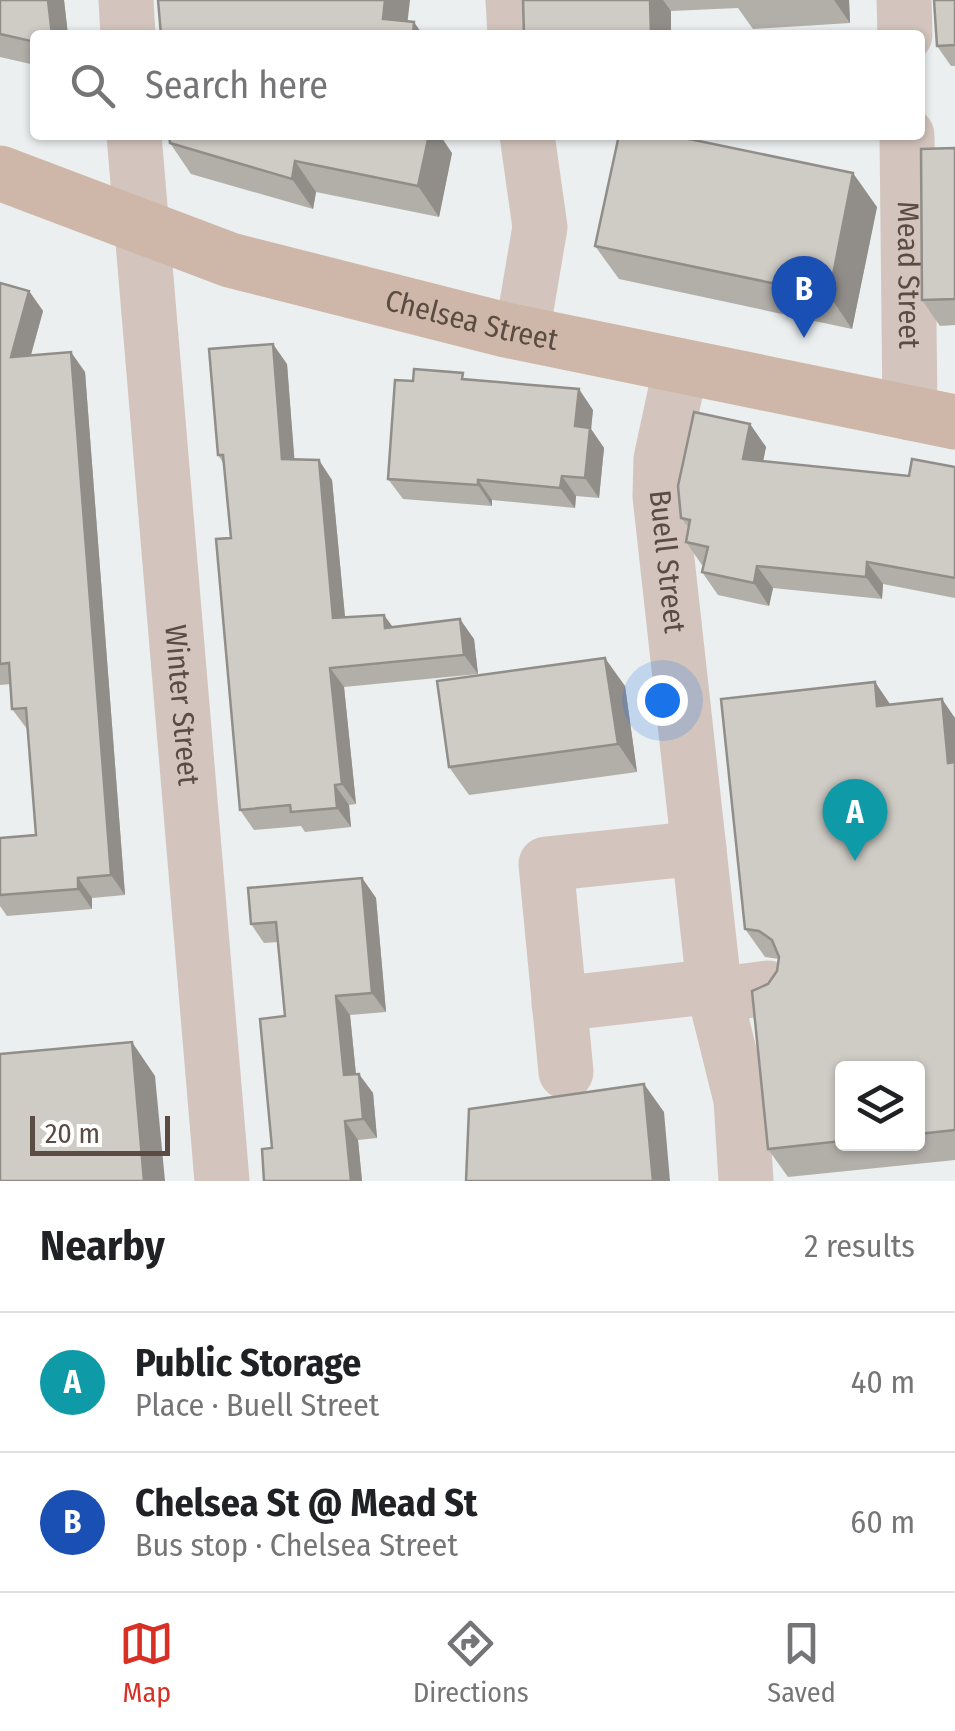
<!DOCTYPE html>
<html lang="en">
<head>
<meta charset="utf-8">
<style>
  :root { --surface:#fff; --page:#f2f2f2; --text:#202124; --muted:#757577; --line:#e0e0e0; --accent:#d93025 }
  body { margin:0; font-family:"Fira Sans Condensed",sans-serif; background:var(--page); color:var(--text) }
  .controls { position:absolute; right:30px; bottom:30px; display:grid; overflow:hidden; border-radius:10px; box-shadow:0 2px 8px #0004 }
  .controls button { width:90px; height:90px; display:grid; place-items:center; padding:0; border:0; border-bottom:2px solid var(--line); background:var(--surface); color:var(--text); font:50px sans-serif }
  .scale { position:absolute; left:30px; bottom:25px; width:140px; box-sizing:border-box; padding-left:10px; border:5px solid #5a4b43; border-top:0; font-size:28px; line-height:35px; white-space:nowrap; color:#5a4b43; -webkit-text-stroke:8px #fff; paint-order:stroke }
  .you { position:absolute; left:662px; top:700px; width:35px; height:35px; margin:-25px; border:8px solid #fff; border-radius:50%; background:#1a73e8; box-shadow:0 0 0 15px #1a73e833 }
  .badge { display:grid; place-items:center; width:65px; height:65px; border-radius:50%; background:var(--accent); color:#fff; font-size:32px; font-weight:700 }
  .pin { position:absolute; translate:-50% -82px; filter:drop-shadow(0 2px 5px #0008) }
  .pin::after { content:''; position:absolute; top:52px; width:35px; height:30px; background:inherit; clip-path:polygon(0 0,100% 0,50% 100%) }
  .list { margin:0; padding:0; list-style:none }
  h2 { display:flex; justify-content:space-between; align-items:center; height:130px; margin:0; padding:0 40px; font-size:42px }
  h2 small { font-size:32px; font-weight:400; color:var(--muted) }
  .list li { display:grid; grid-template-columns:65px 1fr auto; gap:30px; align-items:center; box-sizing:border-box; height:140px; padding:0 40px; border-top:2px solid var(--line) }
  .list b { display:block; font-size:38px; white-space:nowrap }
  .list p { margin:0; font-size:32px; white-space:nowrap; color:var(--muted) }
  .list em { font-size:32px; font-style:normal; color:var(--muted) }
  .icon { flex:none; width:55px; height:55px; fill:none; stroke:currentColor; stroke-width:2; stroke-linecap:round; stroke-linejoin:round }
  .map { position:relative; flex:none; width:955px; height:1181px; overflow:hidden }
  .search { position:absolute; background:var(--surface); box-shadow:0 2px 8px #0004; left:30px; right:30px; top:30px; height:110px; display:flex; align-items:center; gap:25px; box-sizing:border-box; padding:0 35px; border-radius:10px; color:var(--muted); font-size:38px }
  .sheet { height:410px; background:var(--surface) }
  nav { display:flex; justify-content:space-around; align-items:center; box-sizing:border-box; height:140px; border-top:2px solid var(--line); background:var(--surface); font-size:28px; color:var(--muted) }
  nav a { display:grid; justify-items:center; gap:5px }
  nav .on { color:var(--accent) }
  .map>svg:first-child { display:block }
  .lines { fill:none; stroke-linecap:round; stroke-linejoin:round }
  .minor { stroke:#d3c5bd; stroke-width:55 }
  .major { stroke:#ceb7a8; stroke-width:55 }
  .wall { fill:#b2afa9; fill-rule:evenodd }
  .shaded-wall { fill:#918e8a }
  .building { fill:#cfcbc5; stroke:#918e8a; stroke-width:2.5 }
  .labels { text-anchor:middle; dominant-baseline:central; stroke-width:10; stroke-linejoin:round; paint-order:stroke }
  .street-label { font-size:30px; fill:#5a4b43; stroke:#fff }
</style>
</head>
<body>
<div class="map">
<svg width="955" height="1181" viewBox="0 0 955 1181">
  <rect width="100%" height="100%" fill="#ebefef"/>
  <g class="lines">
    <g class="minor">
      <path d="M126,0L128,35"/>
      <path d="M513,0L515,35"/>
      <path d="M904,0L905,35"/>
      <path id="s1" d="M134,135L222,1181"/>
      <path id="s2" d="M907,135L910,413"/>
      <path d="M522,333L540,227L527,135"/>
      <path id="s3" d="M681,366L661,459L660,496L715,995"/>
      <path d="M559,1004L714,986"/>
      <path d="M566,1072L546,864L699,848"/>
      <path d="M746,1181L741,1100L715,995L768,988"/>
    </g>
    <path class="major" id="s4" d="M0,173L230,260L506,330L955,422"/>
  </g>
  <g class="wall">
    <path d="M0,0H64L68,35H35V65L0,57Z"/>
    <path d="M523,0H849L850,23L753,29L738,8L671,11Z"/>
    <path d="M955,0V66H951L937,46Z"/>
    <path d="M170,143L452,153L439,217L316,192L313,209L191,174Z"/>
    <path d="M955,148V325L940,326L922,300Z"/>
    <path d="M877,207L852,329L619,279L595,246Z"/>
    <path d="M0,283L29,291L43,311L31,355L85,372L125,895L92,898V909L7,916L0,906V838L36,835L27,729L12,709L11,684L0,685Z"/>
    <path d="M287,364L294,459L332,480L345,617L392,627L474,639L478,674L344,687L356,804L349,805L351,827L305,832L301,826L254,830L240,810L231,538L224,464L218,455Z"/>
    <path d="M467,379L593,410L591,429L604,448L599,498L576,496L575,508L492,500V506L403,499L388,479L413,381Z"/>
    <path d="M750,424L766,447L763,461L909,476L955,467V598L883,584L882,599L773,588L769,606L718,595L702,572L704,565H702L686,542L689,528L681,518Z"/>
    <path d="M875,682L890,705L955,718V1160L788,1177L768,1149V984L777,971L779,959L765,957L745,929ZM842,1068H918V1144H842Z"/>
    <path d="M625,686L637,772L469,795L449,767Z"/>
    <path d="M362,878L376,898L386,1012L350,1015L356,1074L373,1093L377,1138L358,1140L362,1181H264L272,1148L285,1016L278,942L264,943L251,924Z"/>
  </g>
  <g class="shaded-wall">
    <path d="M48,0H64L68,35H52Z"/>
    <path d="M385,0H410L406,35L383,19Z"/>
    <path d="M650,0H663L671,11V35H651Z"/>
    <path d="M834,0H849L850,23Z"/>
    <path d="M414,22L423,35H413Z"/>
    <path d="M429,135H440L452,153L439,217L418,186Z"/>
    <path d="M295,161L316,192L313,209L292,179Z"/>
    <path d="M853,173L877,207L852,329L829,295Z"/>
    <path d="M29,291L43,311L25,376L11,357Z"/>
    <path d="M273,344L287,364L296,479L282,459Z"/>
    <path d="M71,352L85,372L125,895L111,875Z"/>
    <path d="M579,389L593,410L591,429L604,448L599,498L585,478L575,426Z"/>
    <path d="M750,424L766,447L759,482L743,459Z"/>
    <path d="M319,460L332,480L347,638L333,618Z"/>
    <path d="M562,476L576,496L575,508L560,488Z"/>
    <path d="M478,480L492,500V506L478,485Z"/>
    <path d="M867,562L883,584L882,599L866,577Z"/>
    <path d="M757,566L773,588L769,606L754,583Z"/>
    <path d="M384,615L398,634L385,628Z"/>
    <path d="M460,619L474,639L478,674L464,655Z"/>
    <path d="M605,658L625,686L637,772L618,744Z"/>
    <path d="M330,668L344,687L356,804L342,784Z"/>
    <path d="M875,682L894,710L877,706Z"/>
    <path d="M942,699L955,718V772L948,763Z"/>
    <path d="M335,785L349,805L351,827L337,808Z"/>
    <path d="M78,878L92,898V909L78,889Z"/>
    <path d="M362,878L376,898L386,1012L372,993Z"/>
    <path d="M336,996L350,1015L358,1095L344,1075Z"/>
    <path d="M132,1042L155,1076L165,1181H144Z"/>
    <path d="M359,1074L373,1093L377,1138L363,1119Z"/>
    <path d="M644,1084L664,1112L670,1181H653Z"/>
    <path d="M345,1121L358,1140L362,1181H351Z"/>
  </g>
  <g class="building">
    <path d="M0,0H48L52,35H35V42L0,34Z"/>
    <path d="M158,0H385L383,19L414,22L413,35H161Z"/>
    <path d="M523,0H650L651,35H524Z"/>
    <path d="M934,0H955V45L937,46Z"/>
    <path d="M169,135H429L418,186L295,161L292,179L170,143Z"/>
    <path d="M619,135H670L853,173L829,295L595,246Z"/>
    <path d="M955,148V299L922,300L921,149Z"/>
    <path d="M0,283L29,291L11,357L71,352L111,875L78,878V889L0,895V838L36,835L26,708L12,709L9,663L0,664Z"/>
    <path d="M273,344L282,459L319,460L333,618L384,615L385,628L460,619L464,655L330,668L342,784L335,785L337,808L291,812L290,805L240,810L216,539L231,538L223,455H218L209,349Z"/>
    <path d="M414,369L463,373L462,379L579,389L575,426L590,428L585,478L562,476L560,488L478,480V485L388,479L395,380L413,381Z"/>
    <path d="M694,412L750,424L743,459L909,476L912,459L955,467V578L867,562L866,577L757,566L754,583L702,572L708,547L686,542L690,520L681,518L678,486Z"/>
    <path d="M605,658L618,744L449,767L437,681Z"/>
    <path d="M875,682L877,706L942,699L948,763L955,762V1130L918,1134V1068H842V1141L768,1149L752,991L768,984L777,971L779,957L772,940L759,931L745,929L721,699Z"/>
    <path d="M362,878L372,993L336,996L344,1075L359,1074L363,1119L345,1121L351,1181H264L262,1149L272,1148L260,1019L285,1016L276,922L251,924L248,888Z"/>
    <path d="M132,1042L144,1181H0V1054Z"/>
    <path d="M644,1084L653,1181H466L469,1109Z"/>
  </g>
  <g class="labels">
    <g class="street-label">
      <text stroke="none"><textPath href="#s2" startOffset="140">Mead Street</textPath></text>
      <text stroke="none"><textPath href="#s4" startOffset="495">Chelsea Street</textPath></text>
      <text stroke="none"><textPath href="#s3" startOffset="198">Buell Street</textPath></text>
      <text stroke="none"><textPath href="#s1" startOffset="572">Winter Street</textPath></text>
    </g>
  </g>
</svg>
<div class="controls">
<button><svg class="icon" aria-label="layers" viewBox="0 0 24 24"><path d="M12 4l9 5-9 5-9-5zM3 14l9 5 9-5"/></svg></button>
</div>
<div class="scale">20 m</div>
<div class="you"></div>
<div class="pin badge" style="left:855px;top:861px;background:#0f9aa8">A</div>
<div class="pin badge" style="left:804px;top:338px;background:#1a4fb4">B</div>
<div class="search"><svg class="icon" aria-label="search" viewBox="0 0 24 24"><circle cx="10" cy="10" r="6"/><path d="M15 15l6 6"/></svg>Search here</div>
</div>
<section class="sheet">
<h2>Nearby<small>2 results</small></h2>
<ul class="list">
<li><span class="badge" style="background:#0f9aa8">A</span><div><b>Public Storage</b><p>Place · Buell Street</p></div><em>40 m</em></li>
<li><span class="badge" style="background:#1a4fb4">B</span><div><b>Chelsea St @ Mead St</b><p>Bus stop · Chelsea Street</p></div><em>60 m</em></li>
</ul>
</section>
<nav>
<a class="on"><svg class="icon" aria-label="map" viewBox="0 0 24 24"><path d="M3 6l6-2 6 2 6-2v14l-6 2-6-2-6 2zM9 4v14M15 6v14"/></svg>Map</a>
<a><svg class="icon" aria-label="directions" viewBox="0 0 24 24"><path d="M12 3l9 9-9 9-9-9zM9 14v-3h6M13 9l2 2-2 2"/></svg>Directions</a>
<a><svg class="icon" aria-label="saved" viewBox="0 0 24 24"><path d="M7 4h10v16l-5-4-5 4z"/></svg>Saved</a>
</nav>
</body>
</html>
